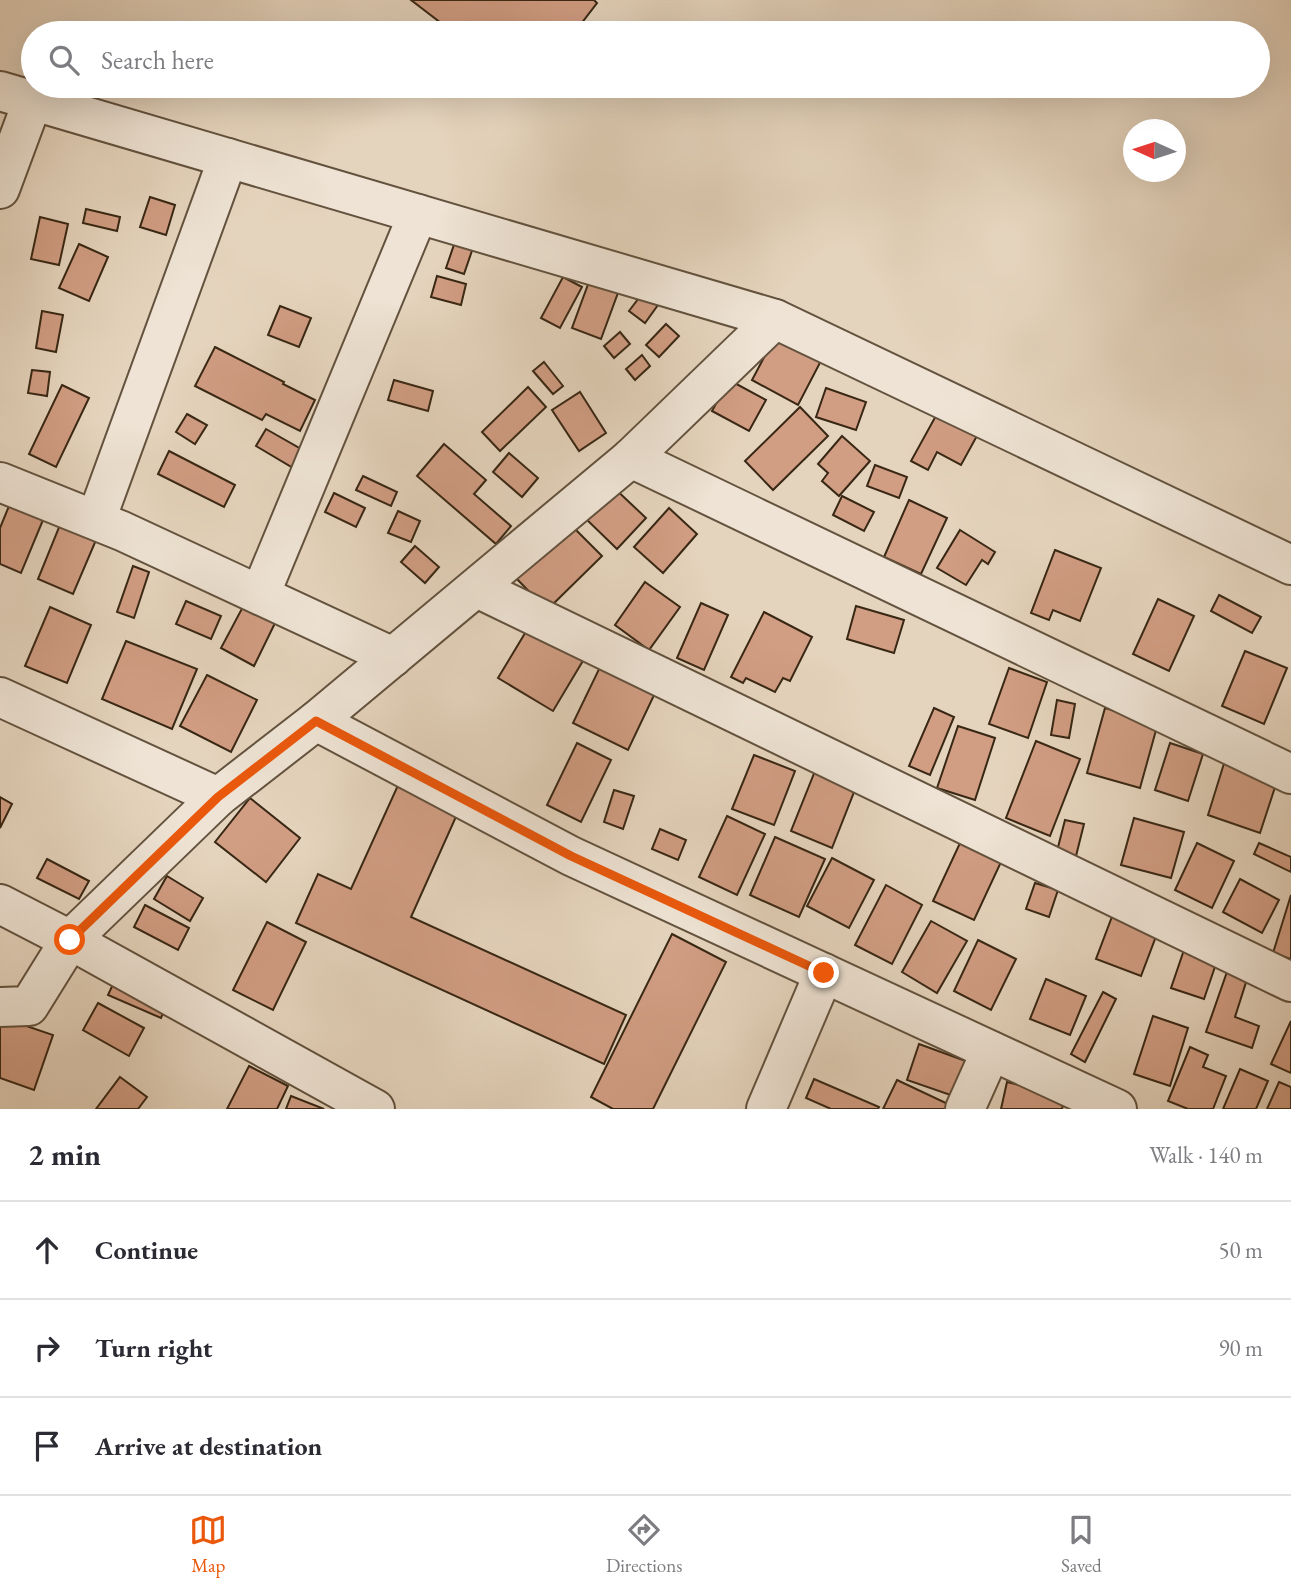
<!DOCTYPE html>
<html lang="en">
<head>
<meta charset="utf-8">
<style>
  :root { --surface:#fff; --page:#f7f7f7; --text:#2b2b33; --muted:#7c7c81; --line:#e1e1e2; --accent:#ea580c }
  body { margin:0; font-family:"EB Garamond",serif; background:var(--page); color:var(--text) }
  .compass { position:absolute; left:1123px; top:119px; width:63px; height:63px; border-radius:50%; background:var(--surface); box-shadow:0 7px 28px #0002; rotate:273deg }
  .stop { position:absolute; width:21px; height:21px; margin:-16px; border:5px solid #ea580c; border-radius:50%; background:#fff }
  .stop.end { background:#ea580c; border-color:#fff; box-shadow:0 2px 7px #0008 }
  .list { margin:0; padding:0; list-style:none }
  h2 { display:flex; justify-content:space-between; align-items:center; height:91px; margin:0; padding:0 28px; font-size:30px }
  h2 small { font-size:23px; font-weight:400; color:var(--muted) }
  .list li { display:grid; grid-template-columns:46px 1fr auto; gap:21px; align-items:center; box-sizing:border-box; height:98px; padding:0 28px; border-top:2px solid var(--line) }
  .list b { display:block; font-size:26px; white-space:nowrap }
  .list em { font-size:23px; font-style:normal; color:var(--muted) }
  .icon { flex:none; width:38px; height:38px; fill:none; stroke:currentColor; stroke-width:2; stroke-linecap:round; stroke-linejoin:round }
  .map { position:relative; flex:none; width:1291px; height:1109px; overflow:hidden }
  .search { position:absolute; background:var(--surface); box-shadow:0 7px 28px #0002; left:21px; right:21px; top:21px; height:77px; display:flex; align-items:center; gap:18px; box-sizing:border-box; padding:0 24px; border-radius:38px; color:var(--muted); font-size:26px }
  .sheet { height:385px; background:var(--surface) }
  nav { display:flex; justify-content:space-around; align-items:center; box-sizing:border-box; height:98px; border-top:2px solid var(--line); background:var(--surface); font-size:19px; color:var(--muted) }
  nav a { display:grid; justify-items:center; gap:4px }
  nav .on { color:var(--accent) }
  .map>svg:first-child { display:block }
  .building { fill:#d19d83; stroke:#382714; stroke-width:2 }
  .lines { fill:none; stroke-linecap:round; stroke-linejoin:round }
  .minor-casing { stroke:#63523e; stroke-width:42 }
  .minor { stroke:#eee3d4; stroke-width:38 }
  .route { stroke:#ea580c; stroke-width:9 }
</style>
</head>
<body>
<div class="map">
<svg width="1291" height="1109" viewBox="0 0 1291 1109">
  <rect width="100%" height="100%" fill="#e5d4bd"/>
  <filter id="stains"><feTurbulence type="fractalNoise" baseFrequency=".00286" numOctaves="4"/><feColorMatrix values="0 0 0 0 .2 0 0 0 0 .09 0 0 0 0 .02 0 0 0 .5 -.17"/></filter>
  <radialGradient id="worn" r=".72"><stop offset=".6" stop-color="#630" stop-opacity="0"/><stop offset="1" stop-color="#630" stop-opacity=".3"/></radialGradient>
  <g class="building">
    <path d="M411,0H594L597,3L574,33H454Z"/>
    <path d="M150,197L175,205L166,235L140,227Z"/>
    <path d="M86,209L120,217L117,231L83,223Z"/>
    <path d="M40,217L68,224L59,265L31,259Z"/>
    <path d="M458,233L476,239L464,274L446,268Z"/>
    <path d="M79,244L108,257L89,301L59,288Z"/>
    <path d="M437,276L466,284L461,305L431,297Z"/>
    <path d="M563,277L582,287L560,328L541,318Z"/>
    <path d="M590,279L619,290L601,339L572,328Z"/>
    <path d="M648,286L663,298L645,323L629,311Z"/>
    <path d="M280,306L311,318L299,347L268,335Z"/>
    <path d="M42,311L63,315L56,352L36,348Z"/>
    <path d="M666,324L679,336L659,357L646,345Z"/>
    <path d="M620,332L630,344L614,358L604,346Z"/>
    <path d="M777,333L823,357L798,405L752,380Z"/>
    <path d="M215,347L284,382L283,384L315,400L300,431L266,414L262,420L195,386Z"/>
    <path d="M642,355L650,366L635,380L626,369Z"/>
    <path d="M544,362L563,386L553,394L533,371Z"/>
    <path d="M32,370L50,372L47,396L28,393Z"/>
    <path d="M394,380L433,391L428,411L388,400Z"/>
    <path d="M729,380L766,400L749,431L712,411Z"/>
    <path d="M62,385L89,398L56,467L29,454Z"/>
    <path d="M528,387L546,407L500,451L482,432Z"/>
    <path d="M826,388L866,402L856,430L816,417Z"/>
    <path d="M580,392L606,433L579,451L552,410Z"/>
    <path d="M800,407L828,436L773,490L745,461Z"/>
    <path d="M938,412L978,434L961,465L937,452L928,470L911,461Z"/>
    <path d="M187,414L207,425L195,444L176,432Z"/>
    <path d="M266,429L315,457L305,475L256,446Z"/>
    <path d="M842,436L870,461L839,496L822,481L828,473L818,464Z"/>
    <path d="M444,444L486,480L474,494L511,526L496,544L417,476Z"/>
    <path d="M169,451L235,485L224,507L158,474Z"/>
    <path d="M509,453L538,478L522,497L493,472Z"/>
    <path d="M875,465L907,477L899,498L867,486Z"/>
    <path d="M363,476L397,492L391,506L356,490Z"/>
    <path d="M611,485L646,518L617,549L583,516Z"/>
    <path d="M334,493L365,508L356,527L325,512Z"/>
    <path d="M842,496L874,512L864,531L833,515Z"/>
    <path d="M909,500L947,518L921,574L884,557Z"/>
    <path d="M9,506L43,520L21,573L0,564V528Z"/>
    <path d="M669,508L697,534L663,573L634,547Z"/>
    <path d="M66,510L102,526L73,594L38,579Z"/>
    <path d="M398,511L420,521L411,542L388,533Z"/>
    <path d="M569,523L602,556L547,610L514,576Z"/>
    <path d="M960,530L995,552L988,564L982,560L966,585L937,568Z"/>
    <path d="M415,546L439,567L425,583L401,562Z"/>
    <path d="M1055,550L1101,568L1080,621L1053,610L1049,620L1031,613Z"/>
    <path d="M133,566L149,572L134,618L117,612Z"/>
    <path d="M645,582L680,607L649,650L615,625Z"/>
    <path d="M1219,595L1261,617L1252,633L1211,611Z"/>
    <path d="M1158,599L1194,616L1169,671L1133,654Z"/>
    <path d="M186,601L221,616L211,639L176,624Z"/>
    <path d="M246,601L278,617L254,666L221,648Z"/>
    <path d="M701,603L728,615L704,670L677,658Z"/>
    <path d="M856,606L904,620L894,653L847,639Z"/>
    <path d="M50,607L91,625L67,683L25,666Z"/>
    <path d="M764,612L812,637L790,681L783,678L775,692L746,678L743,683L731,677Z"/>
    <path d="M530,625L584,659L553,711L498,678Z"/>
    <path d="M126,641L197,669L172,729L102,699Z"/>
    <path d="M1245,651L1287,668L1264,724L1222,706Z"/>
    <path d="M601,665L656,691L628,750L573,723Z"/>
    <path d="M1009,668L1047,682L1028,738L989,724Z"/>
    <path d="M207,675L257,700L231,752L180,726Z"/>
    <path d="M1057,700L1075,704L1069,738L1051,735Z"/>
    <path d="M934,708L954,717L930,775L909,766Z"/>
    <path d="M1105,708L1158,723L1140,788L1087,773Z"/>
    <path d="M958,726L995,738L975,800L937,788Z"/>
    <path d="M1036,741L1080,759L1050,836L1006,818Z"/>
    <path d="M577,743L611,760L581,822L547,805Z"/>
    <path d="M1170,743L1203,754L1188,801L1155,790Z"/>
    <path d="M754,755L795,771L774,825L732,809Z"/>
    <path d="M1226,757L1279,775L1260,833L1208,815Z"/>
    <path d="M815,771L856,787L832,848L791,831Z"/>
    <path d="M399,783L459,810L411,917L626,1015L604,1064L296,923L318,874L351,889Z"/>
    <path d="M614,790L634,796L623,829L604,822Z"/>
    <path d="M0,797L12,804L0,828Z"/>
    <path d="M250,798L300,838L266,882L215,842Z"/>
    <path d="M727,816L765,834L737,895L699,877Z"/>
    <path d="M1134,818L1184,832L1171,878L1121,865Z"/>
    <path d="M1065,820L1084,824L1075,860L1056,855Z"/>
    <path d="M660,829L686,840L678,860L652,849Z"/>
    <path d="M775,837L825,859L799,917L750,895Z"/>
    <path d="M960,843L1001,862L974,920L933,901Z"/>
    <path d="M1197,843L1234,861L1212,908L1175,890Z"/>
    <path d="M1259,843L1291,857V872L1254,854Z"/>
    <path d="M832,858L874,880L849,928L807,906Z"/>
    <path d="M47,859L89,881L79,899L37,878Z"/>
    <path d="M167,876L203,898L190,921L154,899Z"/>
    <path d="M1240,879L1279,900L1262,933L1223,912Z"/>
    <path d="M1035,883L1058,890L1049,917L1026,909Z"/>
    <path d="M886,885L922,905L892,964L855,945Z"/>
    <path d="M1291,895V959L1273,953Z"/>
    <path d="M145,905L189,928L178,950L134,927Z"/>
    <path d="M1113,914L1158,931L1141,976L1096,959Z"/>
    <path d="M931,921L967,941L937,993L902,972Z"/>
    <path d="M267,922L306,942L273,1010L233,990Z"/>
    <path d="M672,934L726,962L653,1109H613L591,1097Z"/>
    <path d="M978,940L1016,959L991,1010L954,991Z"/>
    <path d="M1185,947L1218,958L1204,999L1171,988Z"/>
    <path d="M1228,969L1248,976L1235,1017L1259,1026L1252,1048L1206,1032Z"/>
    <path d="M1046,979L1086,996L1070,1035L1030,1019Z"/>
    <path d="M114,982L166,1006L161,1018L108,995Z"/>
    <path d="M1103,992L1116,999L1085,1062L1071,1054Z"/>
    <path d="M98,1003L144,1028L129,1056L83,1030Z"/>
    <path d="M1153,1016L1188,1028L1170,1086L1134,1074Z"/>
    <path d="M0,1017L53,1035L34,1090L0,1078Z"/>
    <path d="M1291,1021V1073L1271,1064Z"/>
    <path d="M919,1044L974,1064L962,1099L907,1080Z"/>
    <path d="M1190,1047L1208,1055L1203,1067L1226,1076L1213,1109H1188L1168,1101Z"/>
    <path d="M249,1066L288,1086L277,1109H227Z"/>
    <path d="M1240,1069L1268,1081L1256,1109H1223Z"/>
    <path d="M120,1077L147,1097L138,1109H96Z"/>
    <path d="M814,1079L879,1107L878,1109H831L806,1098Z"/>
    <path d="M897,1080L948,1104L946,1109H883Z"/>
    <path d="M1007,1082L1065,1096L1062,1109H1001Z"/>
    <path d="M1279,1082L1291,1087V1109H1267Z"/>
    <path d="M291,1096L324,1109H286Z"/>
  </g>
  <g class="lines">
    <g class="minor-casing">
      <g id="minor">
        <path d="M0,91L775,319"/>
        <path d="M0,189L33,100"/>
        <path d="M631,458L1291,774"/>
        <path d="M0,482L122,531L393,657"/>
        <path d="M96,520L228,158"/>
        <path d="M477,588L1291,982"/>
        <path d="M260,595L418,214"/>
        <path d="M0,697L218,797L316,721L571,856L1117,1109"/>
        <path d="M316,721L631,458L775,319L1291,565"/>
        <path d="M0,904L70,940L375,1109"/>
        <path d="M0,1007L29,1006L70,940L218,797"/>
        <path d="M766,1109L824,973"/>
        <path d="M965,1109L991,1051"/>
      </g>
    </g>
    <use href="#minor" class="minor"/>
  </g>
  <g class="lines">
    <path class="route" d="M70,940L218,797L316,721L571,856L824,973"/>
  </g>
  <rect width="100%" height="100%" filter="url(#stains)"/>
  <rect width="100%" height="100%" fill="url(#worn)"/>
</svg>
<svg class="compass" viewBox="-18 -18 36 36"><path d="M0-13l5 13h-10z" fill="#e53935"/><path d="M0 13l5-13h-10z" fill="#7c7c81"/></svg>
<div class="stop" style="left:70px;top:940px"></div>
<div class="stop end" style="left:824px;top:973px"></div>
<div class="search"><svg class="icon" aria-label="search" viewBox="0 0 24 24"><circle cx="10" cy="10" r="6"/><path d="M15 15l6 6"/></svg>Search here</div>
</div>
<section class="sheet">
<h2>2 min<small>Walk · 140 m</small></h2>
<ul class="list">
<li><svg class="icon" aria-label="ahead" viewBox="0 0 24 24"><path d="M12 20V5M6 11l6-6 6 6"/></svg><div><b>Continue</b></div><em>50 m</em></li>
<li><svg class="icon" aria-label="right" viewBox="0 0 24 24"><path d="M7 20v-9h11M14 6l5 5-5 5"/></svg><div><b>Turn right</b></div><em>90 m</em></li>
<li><svg class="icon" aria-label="arrive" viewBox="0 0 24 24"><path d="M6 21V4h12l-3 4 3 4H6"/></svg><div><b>Arrive at destination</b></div></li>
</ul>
</section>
<nav>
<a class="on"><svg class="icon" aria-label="map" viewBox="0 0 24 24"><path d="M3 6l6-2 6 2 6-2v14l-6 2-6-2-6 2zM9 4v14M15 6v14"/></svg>Map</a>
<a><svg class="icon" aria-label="directions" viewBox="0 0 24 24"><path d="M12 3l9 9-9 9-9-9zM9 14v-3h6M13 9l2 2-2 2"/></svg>Directions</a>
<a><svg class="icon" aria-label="saved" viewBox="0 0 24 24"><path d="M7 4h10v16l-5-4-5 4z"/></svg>Saved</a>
</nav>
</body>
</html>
